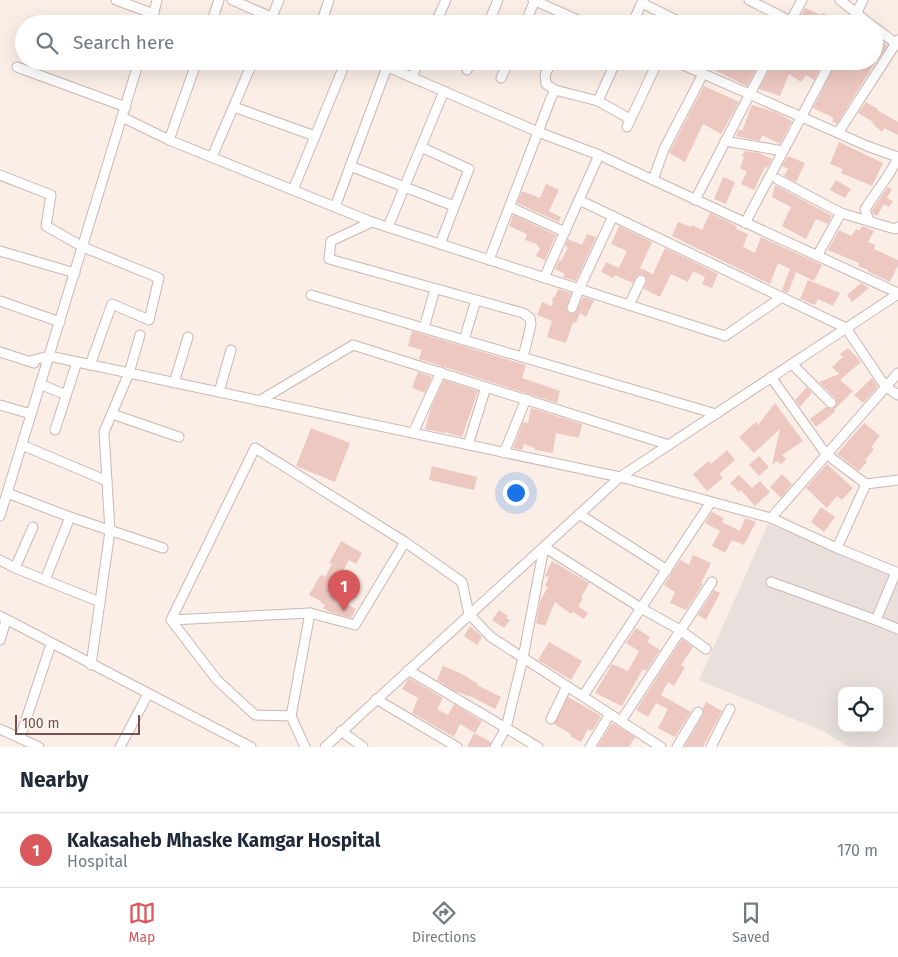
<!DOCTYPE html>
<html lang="en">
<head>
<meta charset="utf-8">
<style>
  :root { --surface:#fff; --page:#f2f2f3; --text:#1f2937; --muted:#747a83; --line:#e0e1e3; --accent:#d8585b }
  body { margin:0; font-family:"Fira Sans",sans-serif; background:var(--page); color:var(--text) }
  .controls { position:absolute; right:15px; bottom:15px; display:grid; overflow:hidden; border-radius:10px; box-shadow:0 5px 20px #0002 }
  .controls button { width:45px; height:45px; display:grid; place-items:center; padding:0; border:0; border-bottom:1px solid var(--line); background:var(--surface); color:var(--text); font:25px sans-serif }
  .scale { position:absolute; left:15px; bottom:12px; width:125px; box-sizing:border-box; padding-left:5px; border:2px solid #71524e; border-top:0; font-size:14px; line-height:18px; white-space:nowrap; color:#71524e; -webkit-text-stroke:4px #fdf3ed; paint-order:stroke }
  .you { position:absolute; left:515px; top:492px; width:18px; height:18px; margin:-12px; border:4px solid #fff; border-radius:50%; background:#1a73e8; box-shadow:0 0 0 8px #1a73e833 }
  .badge { display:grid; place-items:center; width:32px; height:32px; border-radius:50%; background:var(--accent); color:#fff; font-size:16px; font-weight:700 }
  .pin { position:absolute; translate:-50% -41px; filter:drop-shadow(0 1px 2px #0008) }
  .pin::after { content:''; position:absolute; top:26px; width:18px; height:15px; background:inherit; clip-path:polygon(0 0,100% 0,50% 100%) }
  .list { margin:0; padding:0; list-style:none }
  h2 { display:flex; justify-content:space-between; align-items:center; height:65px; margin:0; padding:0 20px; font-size:21px }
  h2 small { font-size:16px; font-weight:400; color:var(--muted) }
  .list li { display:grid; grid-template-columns:32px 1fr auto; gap:15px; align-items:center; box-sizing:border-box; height:75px; padding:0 20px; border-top:1px solid var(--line) }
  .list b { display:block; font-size:19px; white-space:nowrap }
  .list p { margin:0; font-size:16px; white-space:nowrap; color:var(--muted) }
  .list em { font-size:16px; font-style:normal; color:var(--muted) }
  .icon { flex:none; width:28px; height:28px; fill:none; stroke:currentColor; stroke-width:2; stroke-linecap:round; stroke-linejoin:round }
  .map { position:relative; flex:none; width:898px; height:747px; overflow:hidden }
  .search { position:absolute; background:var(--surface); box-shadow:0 5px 20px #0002; left:15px; right:15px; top:15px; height:55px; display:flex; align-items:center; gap:12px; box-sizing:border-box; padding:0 18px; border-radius:28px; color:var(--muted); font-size:19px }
  .sheet { height:140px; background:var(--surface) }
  nav { display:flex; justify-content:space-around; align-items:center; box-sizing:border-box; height:70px; border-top:1px solid var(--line); background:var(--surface); font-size:14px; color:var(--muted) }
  nav a { display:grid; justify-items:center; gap:2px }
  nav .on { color:var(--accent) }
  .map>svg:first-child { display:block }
  .industrial { fill:#e9e0dd; fill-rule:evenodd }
  .building { fill:#edc8c1 }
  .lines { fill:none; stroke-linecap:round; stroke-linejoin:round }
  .street-casing { stroke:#cdb6b1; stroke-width:11 }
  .street { stroke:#fff; stroke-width:9 }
</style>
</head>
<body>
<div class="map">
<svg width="898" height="747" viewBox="0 0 898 747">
  <rect width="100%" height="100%" fill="#faeee7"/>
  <path class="industrial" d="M768,524L898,577V747H849L823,731L699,680ZM842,691H879V728H842Z"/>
  <g class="building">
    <path d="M805,8L821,15L823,13L845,24H796Z"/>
    <path d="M878,38L887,46L878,60L874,58V43Z"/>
    <path d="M711,61H744L757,67L747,86L708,67Z"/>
    <path d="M774,61H824L814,80L806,75L801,82L789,74L780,96L759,89Z"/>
    <path d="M837,61H876L837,124L832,121L834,118L813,108Z"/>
    <path d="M704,86L739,102L721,134L703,124L685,162L669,153Z"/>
    <path d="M866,102L878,109L877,110L898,122V135L884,128L882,132L872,123L873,122L858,113Z"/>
    <path d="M752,105L775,112L792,121L780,144L762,135L760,141L736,136L739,129L742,131Z"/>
    <path d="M839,142L883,163L872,186L841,173L843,169L830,164Z"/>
    <path d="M745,151L759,153L772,159L767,168L765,167L754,190L741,184L747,172L740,168L744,157L742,156Z"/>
    <path d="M788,156L805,163L796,182L784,176L788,169L782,166Z"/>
    <path d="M723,177L735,182L726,204L714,199Z"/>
    <path d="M836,180L851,189L845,198L830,190Z"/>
    <path d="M546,184L559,190L549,211L561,217L559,222L517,203L522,191L540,198Z"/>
    <path d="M775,185L832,216L828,224L816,219L806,239L782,226L791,207L772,197Z"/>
    <path d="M888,187L892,189L887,198L893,201L889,207L884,204L877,216L873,214L872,210Z"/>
    <path d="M710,213L737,226L736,229L748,234L743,247L755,253L761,237L822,265L814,281L796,272L788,293L782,290L790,269L778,263L770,284L672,236L678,222L691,227L692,225L702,230Z"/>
    <path d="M513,215L556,235L545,260L536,256L540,248L537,246V244L525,240L527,234L509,226Z"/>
    <path d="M619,226L652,242L640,268L653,274L665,248L718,274L712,288L702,284L705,277L693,271L688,282L671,274L660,297L644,289L647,280L643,274L637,275L633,283L615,275L613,278L601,272L606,262L619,268L627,251L611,244Z"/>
    <path d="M863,226L874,231L868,242L875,245L874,249L898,260V265L890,282L867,271L868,270L858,266L859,263L828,250L839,230L851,236L856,229L859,231Z"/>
    <path d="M587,234L596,237L576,281L563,277L565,274L555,269L559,260L561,261L568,248L565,246L568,239L582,245Z"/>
    <path d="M808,280L840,293L833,306L818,299L815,305L800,299Z"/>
    <path d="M861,283L869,288L852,302L847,295Z"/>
    <path d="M558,289L571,293L566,309L570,314L576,312L583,297L594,300L586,317L580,313L576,323L573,322L566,343L547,337L552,321L537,315L542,302L552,306L553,297H555Z"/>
    <path d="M412,331L526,365L522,378L560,391L557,403L419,359L422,350L408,346Z"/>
    <path d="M848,348L861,362L840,380L853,391L834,410L835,412L816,427L810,419L826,407L832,409L837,404L836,399L819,382L839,374L832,367L843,357L840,354Z"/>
    <path d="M418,372L432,377L425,393L412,388Z"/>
    <path d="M872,378L878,387L863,403L854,395Z"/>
    <path d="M444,380L478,391L462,437L445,432V433L425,429L431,408Z"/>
    <path d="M807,387L812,393L800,407L795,400Z"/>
    <path d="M775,403L803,441L782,455L786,459L781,464L777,461L772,465L780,429L754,453L739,437L756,422L758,425Z"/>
    <path d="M531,408L582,424L579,438L556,433L553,453L535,450V448L524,444L522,450L513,448L523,422L528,423Z"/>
    <path d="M864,423L880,436L871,447L874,449L865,460L867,462L859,471L837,454Z"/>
    <path d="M311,428L350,443L335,482L296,466Z"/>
    <path d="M727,450L735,460L719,474L723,478L707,491L693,474L709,461L711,464Z"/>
    <path d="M759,456L769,467L759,476L749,465Z"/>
    <path d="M827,464L853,488L842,500L837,496L827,508L806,488Z"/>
    <path d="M432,466L477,477L474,490L429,480Z"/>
    <path d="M782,474L792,484L781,498L770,487Z"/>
    <path d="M739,475L752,488L760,481L770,492L755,506L741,490L739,492L730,483Z"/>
    <path d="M821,507L835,517L824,532L811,522Z"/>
    <path d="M712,512L724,518L722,522L740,531L745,518L756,522L744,545L732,540L725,553L712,546L720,531L705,523Z"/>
    <path d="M341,541L362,553L356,564L349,560L341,574L348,578L344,586L336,581L329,594L356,609L351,618L330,612L323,608L325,605L321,603L322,602L309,595L320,576L322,575L325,577L332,564L329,563Z"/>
    <path d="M693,555L711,563L701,583L703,584L686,610L670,603L675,592L664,585L680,560L689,565Z"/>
    <path d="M552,561L589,583L581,598L583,599L578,606L588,613L584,619L573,612L571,614L555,602L545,626L536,623L540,601L548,587L545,586L549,577L545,576Z"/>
    <path d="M714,590L720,593L706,620L698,615Z"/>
    <path d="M499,610L508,616L506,618L510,620L504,628L492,620Z"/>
    <path d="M470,626L482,637L477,645L464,636Z"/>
    <path d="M636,628L650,637L647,642L660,650L646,671L643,669L622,706L595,693L612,664L628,671L639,651L626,643Z"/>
    <path d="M682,639L693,647L681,665L685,667L674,686L668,682L661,695L691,712L675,737L658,728L668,709L656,703L648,717L636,710Z"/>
    <path d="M549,642L582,661L571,680L538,660Z"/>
    <path d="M443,666L462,674L478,684L477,685L501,697L495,709L474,698L455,691L437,680Z"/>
    <path d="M409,678L443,698L437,709L448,715L454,704L482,721L475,733L460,724L454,737L412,713L418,698L402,689Z"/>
    <path d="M568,697L601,716L592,731L588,729L581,742L570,736L571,734L554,724Z"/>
    <path d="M706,702L722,711L703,747H684L703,715V708Z"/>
    <path d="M612,723L635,737L629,747H597Z"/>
    <path d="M474,733L491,742L489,747H467Z"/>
  </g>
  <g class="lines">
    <g class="street-casing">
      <g id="street">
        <path d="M116,0L154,14"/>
        <path d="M232,0L287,24"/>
        <path d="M533,0L587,24"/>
        <path d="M749,0L790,21"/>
        <path d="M840,0L870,24"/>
        <path d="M642,3L684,24"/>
        <path d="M151,24L157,0"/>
        <path d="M211,24L219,0"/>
        <path d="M269,24L279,0"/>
        <path d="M321,24L329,0"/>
        <path d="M435,24L446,0"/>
        <path d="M488,24L498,0"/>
        <path d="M525,24L535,0"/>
        <path d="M632,24L643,0"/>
        <path d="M789,24L802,0"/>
        <path d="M851,24L863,0"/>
        <path d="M874,27L898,45"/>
        <path d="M374,61L538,132L599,155L898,293"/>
        <path d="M552,61L545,75L546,84L555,90L598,101L630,119"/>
        <path d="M674,61L838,133L898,40"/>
        <path d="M17,67L126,107"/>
        <path d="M467,70L471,61"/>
        <path d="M412,77L419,61"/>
        <path d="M501,78L509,61"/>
        <path d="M598,101L616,61"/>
        <path d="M234,107L315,136"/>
        <path d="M122,117L169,140L372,222L725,336L782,297"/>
        <path d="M627,127L658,61"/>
        <path d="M838,133L867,146L898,157"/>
        <path d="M169,140L197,61"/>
        <path d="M725,141L783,151"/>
        <path d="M421,147L469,169L440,244"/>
        <path d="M212,157L253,61"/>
        <path d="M350,166L454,206"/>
        <path d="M0,175L51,195L46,226L83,247L159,278L149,320L112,304L90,365"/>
        <path d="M777,179L841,213"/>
        <path d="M653,180L664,149L703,74"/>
        <path d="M293,190L346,61"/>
        <path d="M579,200L846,328L885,386L898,395"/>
        <path d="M695,200L767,61"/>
        <path d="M335,207L387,67"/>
        <path d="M510,207L565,232"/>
        <path d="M869,221L865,209L889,174L898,158"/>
        <path d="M372,222L331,241L329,259L523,313L530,318L531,325L523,357"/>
        <path d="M745,223L831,61"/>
        <path d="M388,227L444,91"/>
        <path d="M0,251L75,273"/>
        <path d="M817,256L841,213L895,229L898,227"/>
        <path d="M489,260L551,98L555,90"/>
        <path d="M544,278L599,155"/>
        <path d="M311,295L716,414"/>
        <path d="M0,301L60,322"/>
        <path d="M629,305L641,280"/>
        <path d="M572,308L579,289L613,216"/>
        <path d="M424,328L435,289"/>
        <path d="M464,340L476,300"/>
        <path d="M0,352L34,363"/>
        <path d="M30,361L49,356L620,477L771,518L837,548L896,572L876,620"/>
        <path d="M792,364L831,403"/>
        <path d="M771,377L826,454L866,484"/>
        <path d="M174,383L188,337"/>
        <path d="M40,384L66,395"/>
        <path d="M219,392L231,350"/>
        <path d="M259,401L353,345L669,445"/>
        <path d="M0,405L31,414"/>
        <path d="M112,414L179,437"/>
        <path d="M55,430L77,362"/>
        <path d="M413,433L441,372"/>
        <path d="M22,445L107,481"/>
        <path d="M468,445L486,387"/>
        <path d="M504,453L526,399"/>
        <path d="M7,493L70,517L163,548"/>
        <path d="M579,514L667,570"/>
        <path d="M0,516L139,61"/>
        <path d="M771,518L898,373"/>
        <path d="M405,542L355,625L310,613L171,620L255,448L405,542L462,582L469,614L491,637L661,747"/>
        <path d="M837,548L866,484L898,480"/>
        <path d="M0,560L15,568L100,602"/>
        <path d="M15,568L33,527"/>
        <path d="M45,580L70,517"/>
        <path d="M771,582L876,620L898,629"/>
        <path d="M0,616L251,747"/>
        <path d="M171,620L217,680L255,715L291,716L305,747"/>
        <path d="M0,640L6,621"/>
        <path d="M91,665L110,531L104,432L129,373L140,335"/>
        <path d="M408,670L538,747"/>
        <path d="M583,696L711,502"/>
        <path d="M376,699L457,747"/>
        <path d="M291,716L310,613"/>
        <path d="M551,719L567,686"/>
        <path d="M621,721L712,582"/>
        <path d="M0,729L39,747"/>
        <path d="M341,731L363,747"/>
        <path d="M20,738L51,644"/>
        <path d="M120,747L148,694"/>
        <path d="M325,747L620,477L898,294"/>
        <path d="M495,747L506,728L523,658L544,547L641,608L680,630L706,649"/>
        <path d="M590,747L610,714"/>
        <path d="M677,747L698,712"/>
        <path d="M711,747L730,709"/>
      </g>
    </g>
    <use href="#street" class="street"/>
  </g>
</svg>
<div class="controls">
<button><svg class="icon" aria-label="locate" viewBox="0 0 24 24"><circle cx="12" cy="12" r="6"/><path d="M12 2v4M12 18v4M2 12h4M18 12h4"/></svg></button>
</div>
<div class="scale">100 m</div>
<div class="you"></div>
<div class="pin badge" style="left:344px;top:611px">1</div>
<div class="search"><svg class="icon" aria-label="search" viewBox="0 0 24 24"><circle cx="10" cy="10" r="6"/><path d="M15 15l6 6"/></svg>Search here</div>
</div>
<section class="sheet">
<h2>Nearby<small></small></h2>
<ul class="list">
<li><span class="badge">1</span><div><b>Kakasaheb Mhaske Kamgar Hospital</b><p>Hospital</p></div><em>170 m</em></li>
</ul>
</section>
<nav>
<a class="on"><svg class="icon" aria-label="map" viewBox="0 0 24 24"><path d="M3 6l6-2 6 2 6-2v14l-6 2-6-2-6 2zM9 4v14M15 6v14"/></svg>Map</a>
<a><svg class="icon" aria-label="directions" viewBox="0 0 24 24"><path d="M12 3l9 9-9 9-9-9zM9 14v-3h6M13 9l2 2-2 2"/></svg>Directions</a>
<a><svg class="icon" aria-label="saved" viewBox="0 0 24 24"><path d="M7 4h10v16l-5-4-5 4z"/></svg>Saved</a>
</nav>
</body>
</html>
